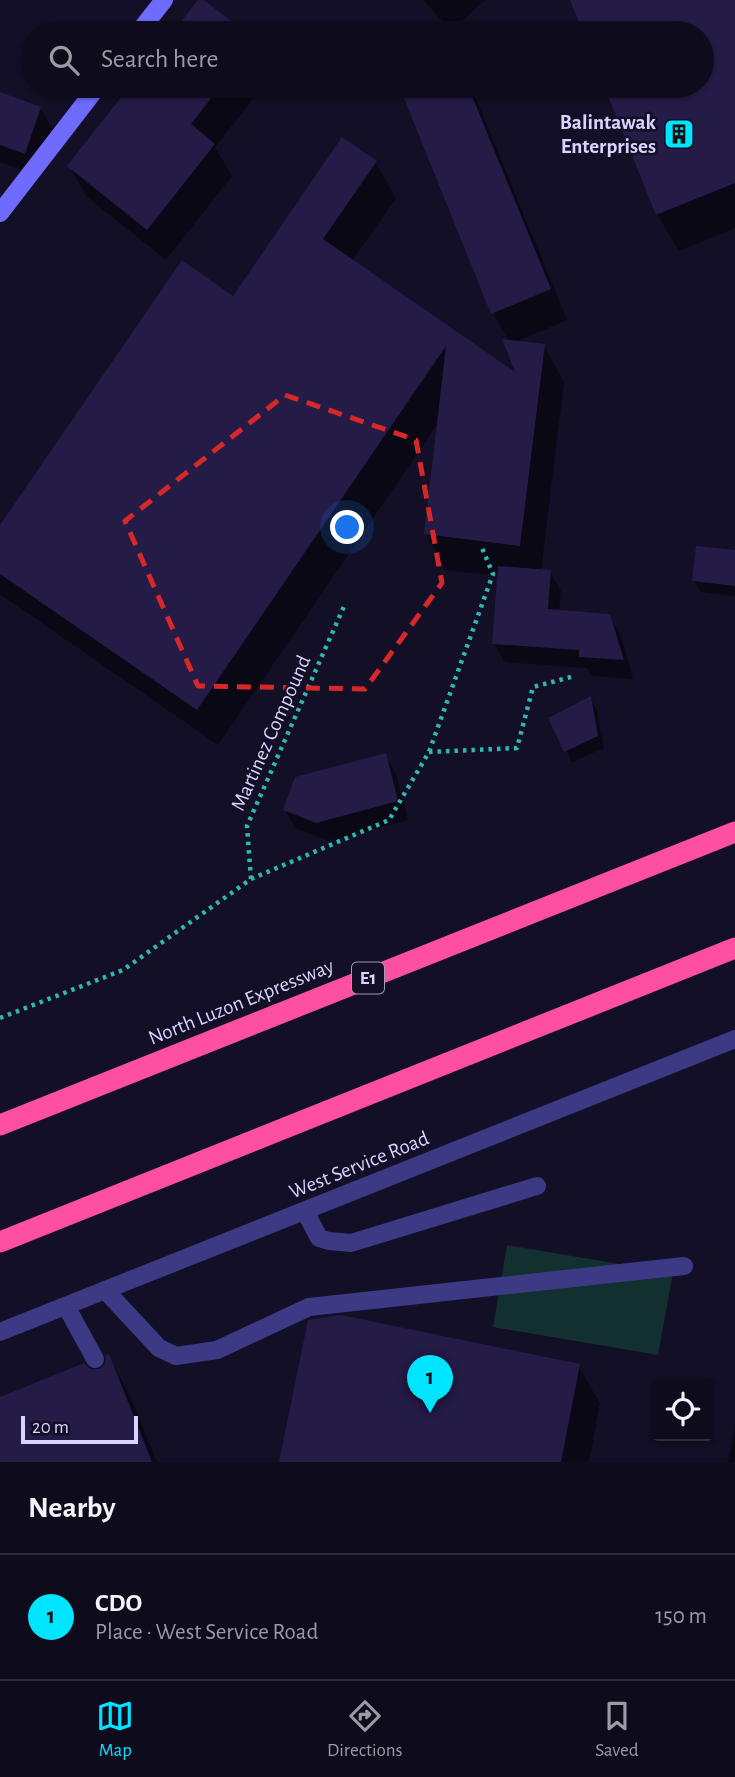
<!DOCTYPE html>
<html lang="en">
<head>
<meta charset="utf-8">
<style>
  :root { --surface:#0e0b1c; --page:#171425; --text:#f1f3f6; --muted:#9b9ba3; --line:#2e2b3b; --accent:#00e5ff }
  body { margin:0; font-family:"Alegreya Sans",sans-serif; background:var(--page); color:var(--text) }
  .controls { position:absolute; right:21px; bottom:21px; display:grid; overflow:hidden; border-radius:7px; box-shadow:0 2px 5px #0004 }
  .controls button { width:63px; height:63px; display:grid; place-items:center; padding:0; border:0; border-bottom:2px solid var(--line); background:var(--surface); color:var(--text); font:35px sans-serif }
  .scale { position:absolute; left:21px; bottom:18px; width:117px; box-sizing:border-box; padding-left:7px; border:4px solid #d9d4ff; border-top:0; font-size:19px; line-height:24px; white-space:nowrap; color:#d9d4ff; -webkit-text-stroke:5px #130f26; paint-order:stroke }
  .you { position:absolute; left:348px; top:528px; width:24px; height:24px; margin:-18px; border:5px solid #fff; border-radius:50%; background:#1a73e8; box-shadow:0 0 0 10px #1a73e833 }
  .badge { display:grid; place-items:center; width:46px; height:46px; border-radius:50%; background:var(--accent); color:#111; font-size:23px; font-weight:700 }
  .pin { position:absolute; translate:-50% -58px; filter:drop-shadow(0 2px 4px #0008) }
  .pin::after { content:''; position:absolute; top:37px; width:24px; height:21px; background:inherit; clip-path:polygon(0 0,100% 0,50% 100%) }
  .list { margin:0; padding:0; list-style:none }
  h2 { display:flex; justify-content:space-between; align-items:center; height:91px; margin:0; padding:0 28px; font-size:30px }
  h2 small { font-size:23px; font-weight:400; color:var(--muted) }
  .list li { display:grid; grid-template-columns:46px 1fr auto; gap:21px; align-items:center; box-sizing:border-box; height:126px; padding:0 28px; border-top:2px solid var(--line) }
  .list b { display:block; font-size:26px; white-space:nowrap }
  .list p { margin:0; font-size:23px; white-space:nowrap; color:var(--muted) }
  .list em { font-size:23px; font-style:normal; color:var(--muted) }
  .icon { flex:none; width:38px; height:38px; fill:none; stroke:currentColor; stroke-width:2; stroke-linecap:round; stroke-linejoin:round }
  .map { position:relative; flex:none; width:735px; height:1462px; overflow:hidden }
  .search { position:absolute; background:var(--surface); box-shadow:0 2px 5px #0004; left:21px; right:21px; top:21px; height:77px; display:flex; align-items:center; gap:18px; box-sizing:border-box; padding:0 24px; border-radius:38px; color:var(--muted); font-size:26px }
  .sheet { height:217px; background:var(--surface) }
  nav { display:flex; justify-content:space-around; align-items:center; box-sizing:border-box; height:98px; border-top:2px solid var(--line); background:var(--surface); font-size:19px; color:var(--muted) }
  nav a { display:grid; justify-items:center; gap:4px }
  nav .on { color:var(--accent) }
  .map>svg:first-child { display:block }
  .grass { fill:#12302f }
  .shadow { fill:#0007 }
  .building { fill:#241b47 }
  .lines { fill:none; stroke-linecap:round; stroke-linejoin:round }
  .path { stroke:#2fb8b0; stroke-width:4.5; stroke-dasharray:3.5 5; stroke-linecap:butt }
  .service { stroke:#3d3a85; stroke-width:18 }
  .tertiary { stroke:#3d3a85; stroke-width:18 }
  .secondary { stroke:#6f6bff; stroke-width:18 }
  .motorway { stroke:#ff4fa3; stroke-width:21 }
  .marked { fill:none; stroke:#d62828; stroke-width:5; stroke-dasharray:14 9; stroke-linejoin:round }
  .labels { text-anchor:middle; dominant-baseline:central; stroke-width:5; stroke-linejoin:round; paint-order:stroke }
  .shield { fill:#130f26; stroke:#9e99be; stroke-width:2 }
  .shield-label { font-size:19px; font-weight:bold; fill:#d9d4ff }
  .poi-label { font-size:21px; font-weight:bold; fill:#d9d4ff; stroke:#130f26; text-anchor:end }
  .street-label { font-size:21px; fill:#d9d4ff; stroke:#130f26 }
</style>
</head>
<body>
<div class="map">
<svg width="735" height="1462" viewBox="0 0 735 1462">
  <rect width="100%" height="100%" fill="#130f26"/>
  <path class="grass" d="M507,1245L673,1273L658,1355L493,1327Z"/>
  <g class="shadow">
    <path d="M423,0H485L451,31Z"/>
    <path d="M572,0H735V228L679,251L657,214L606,86H702V33H585Z"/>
    <path d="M133,86H263L215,147L232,176L166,260L87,197L69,166Z"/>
    <path d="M400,86H471L567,320L513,343L544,346L564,382L541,571H550L561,591L559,612L609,616L621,636L633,679L592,676L587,668L505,662L494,643L499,576L446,570L426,534L439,422L218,745L0,594V528L375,162L396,198L352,261L519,377L510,342L493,313Z"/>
    <path d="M0,94L40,108L53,130L38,176L0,162Z"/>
    <path d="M735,552V596L701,592L694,581Z"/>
    <path d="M591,699L597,710L604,748L572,762L550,718Z"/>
    <path d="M385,755L396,774L408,820L328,841L295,828L285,810Z"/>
    <path d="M108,1356L129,1394L157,1462H0V1399L89,1371H101L107,1365Z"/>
    <path d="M578,1366L600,1403L589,1462H281Z"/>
    <path d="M735,1428V1462H728Z"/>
  </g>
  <g class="building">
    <path d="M198,0H204L246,33H172Z"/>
    <path d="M570,0H735V183L656,215L604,86H702V33H583Z"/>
    <path d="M130,86H221L191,124L215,144L147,230L67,166Z"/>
    <path d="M399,86H468L551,289L491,314Z"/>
    <path d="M0,92L41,107L25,154L0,145Z"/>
    <path d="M342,137L377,161L323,239L515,372L502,339L545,344L520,546L424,534L446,346L197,710L0,574V525L182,260L233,296Z"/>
    <path d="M696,546L735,550V586L692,581Z"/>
    <path d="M498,566L551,570L548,609L610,614L624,660L579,657V650L492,644Z"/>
    <path d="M591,696L598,736L564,752L548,718Z"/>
    <path d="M386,753L398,801L316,823L283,810L295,777Z"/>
    <path d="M341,1315L580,1364L561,1462H279L308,1320Z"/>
    <path d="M109,1354L152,1462H0V1397L84,1363L90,1369H100L105,1364L106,1355Z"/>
  </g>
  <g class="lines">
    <g class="path">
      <path d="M429,752L517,748L533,687L571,677"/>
      <path d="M251,879L247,826L345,604"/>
      <path d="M0,1018L123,970L251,879L389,820L429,752L493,574L482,548"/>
    </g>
    <g class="service">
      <path d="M305,1211L319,1238L329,1241L351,1243L537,1186"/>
      <path d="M105,1290L159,1348L176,1356L217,1350L309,1307L684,1266"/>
      <path d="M66,1306L95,1359"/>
    </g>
    <path class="tertiary" d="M0,1332L735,1039"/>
    <g class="secondary">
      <path d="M138,33L164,0"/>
      <path d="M0,213L98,86"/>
    </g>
    <g class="motorway">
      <path d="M0,1125L735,832"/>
      <path d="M0,1242L735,948"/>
    </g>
  </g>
  <path class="marked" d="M285,395L416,440L442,583L365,689L198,686L125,521Z"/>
  <defs>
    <g id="building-square" transform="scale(1.575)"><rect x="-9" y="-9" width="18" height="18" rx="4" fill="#00e5ff" stroke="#130f26"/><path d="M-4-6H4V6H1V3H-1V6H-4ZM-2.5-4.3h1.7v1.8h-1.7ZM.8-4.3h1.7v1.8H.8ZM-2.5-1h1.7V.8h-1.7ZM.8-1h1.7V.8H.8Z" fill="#111"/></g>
  </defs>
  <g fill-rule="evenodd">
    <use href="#building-square" x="679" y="134"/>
  </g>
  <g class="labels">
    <rect class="shield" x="352" y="962.5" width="32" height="31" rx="5"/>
    <g class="shield-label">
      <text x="368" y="978">E1</text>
    </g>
    <g class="poi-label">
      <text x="656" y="122">Balintawak<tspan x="656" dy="24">Enterprises</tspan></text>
    </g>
    <g class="street-label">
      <text transform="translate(271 733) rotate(-66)">Martinez Compound</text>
      <text transform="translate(241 1002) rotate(-22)">North Luzon Expressway</text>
      <text transform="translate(359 1165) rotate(-22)">West Service Road</text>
    </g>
  </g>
</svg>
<div class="controls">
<button><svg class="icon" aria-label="locate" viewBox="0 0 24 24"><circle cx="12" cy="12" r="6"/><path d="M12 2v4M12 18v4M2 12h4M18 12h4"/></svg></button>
</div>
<div class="scale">20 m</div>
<div class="you"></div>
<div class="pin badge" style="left:430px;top:1413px">1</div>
<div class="search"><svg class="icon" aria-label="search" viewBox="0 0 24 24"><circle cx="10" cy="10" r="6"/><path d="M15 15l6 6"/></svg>Search here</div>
</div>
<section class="sheet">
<h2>Nearby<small></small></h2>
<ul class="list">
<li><span class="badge">1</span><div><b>CDO</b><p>Place · West Service Road</p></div><em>150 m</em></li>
</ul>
</section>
<nav>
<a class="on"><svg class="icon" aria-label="map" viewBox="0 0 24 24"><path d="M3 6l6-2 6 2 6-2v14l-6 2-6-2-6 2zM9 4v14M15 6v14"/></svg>Map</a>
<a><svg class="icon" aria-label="directions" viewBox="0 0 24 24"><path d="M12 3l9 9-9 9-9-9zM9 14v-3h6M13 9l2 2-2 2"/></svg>Directions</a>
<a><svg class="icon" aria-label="saved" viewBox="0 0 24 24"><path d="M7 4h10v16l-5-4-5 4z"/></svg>Saved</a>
</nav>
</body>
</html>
